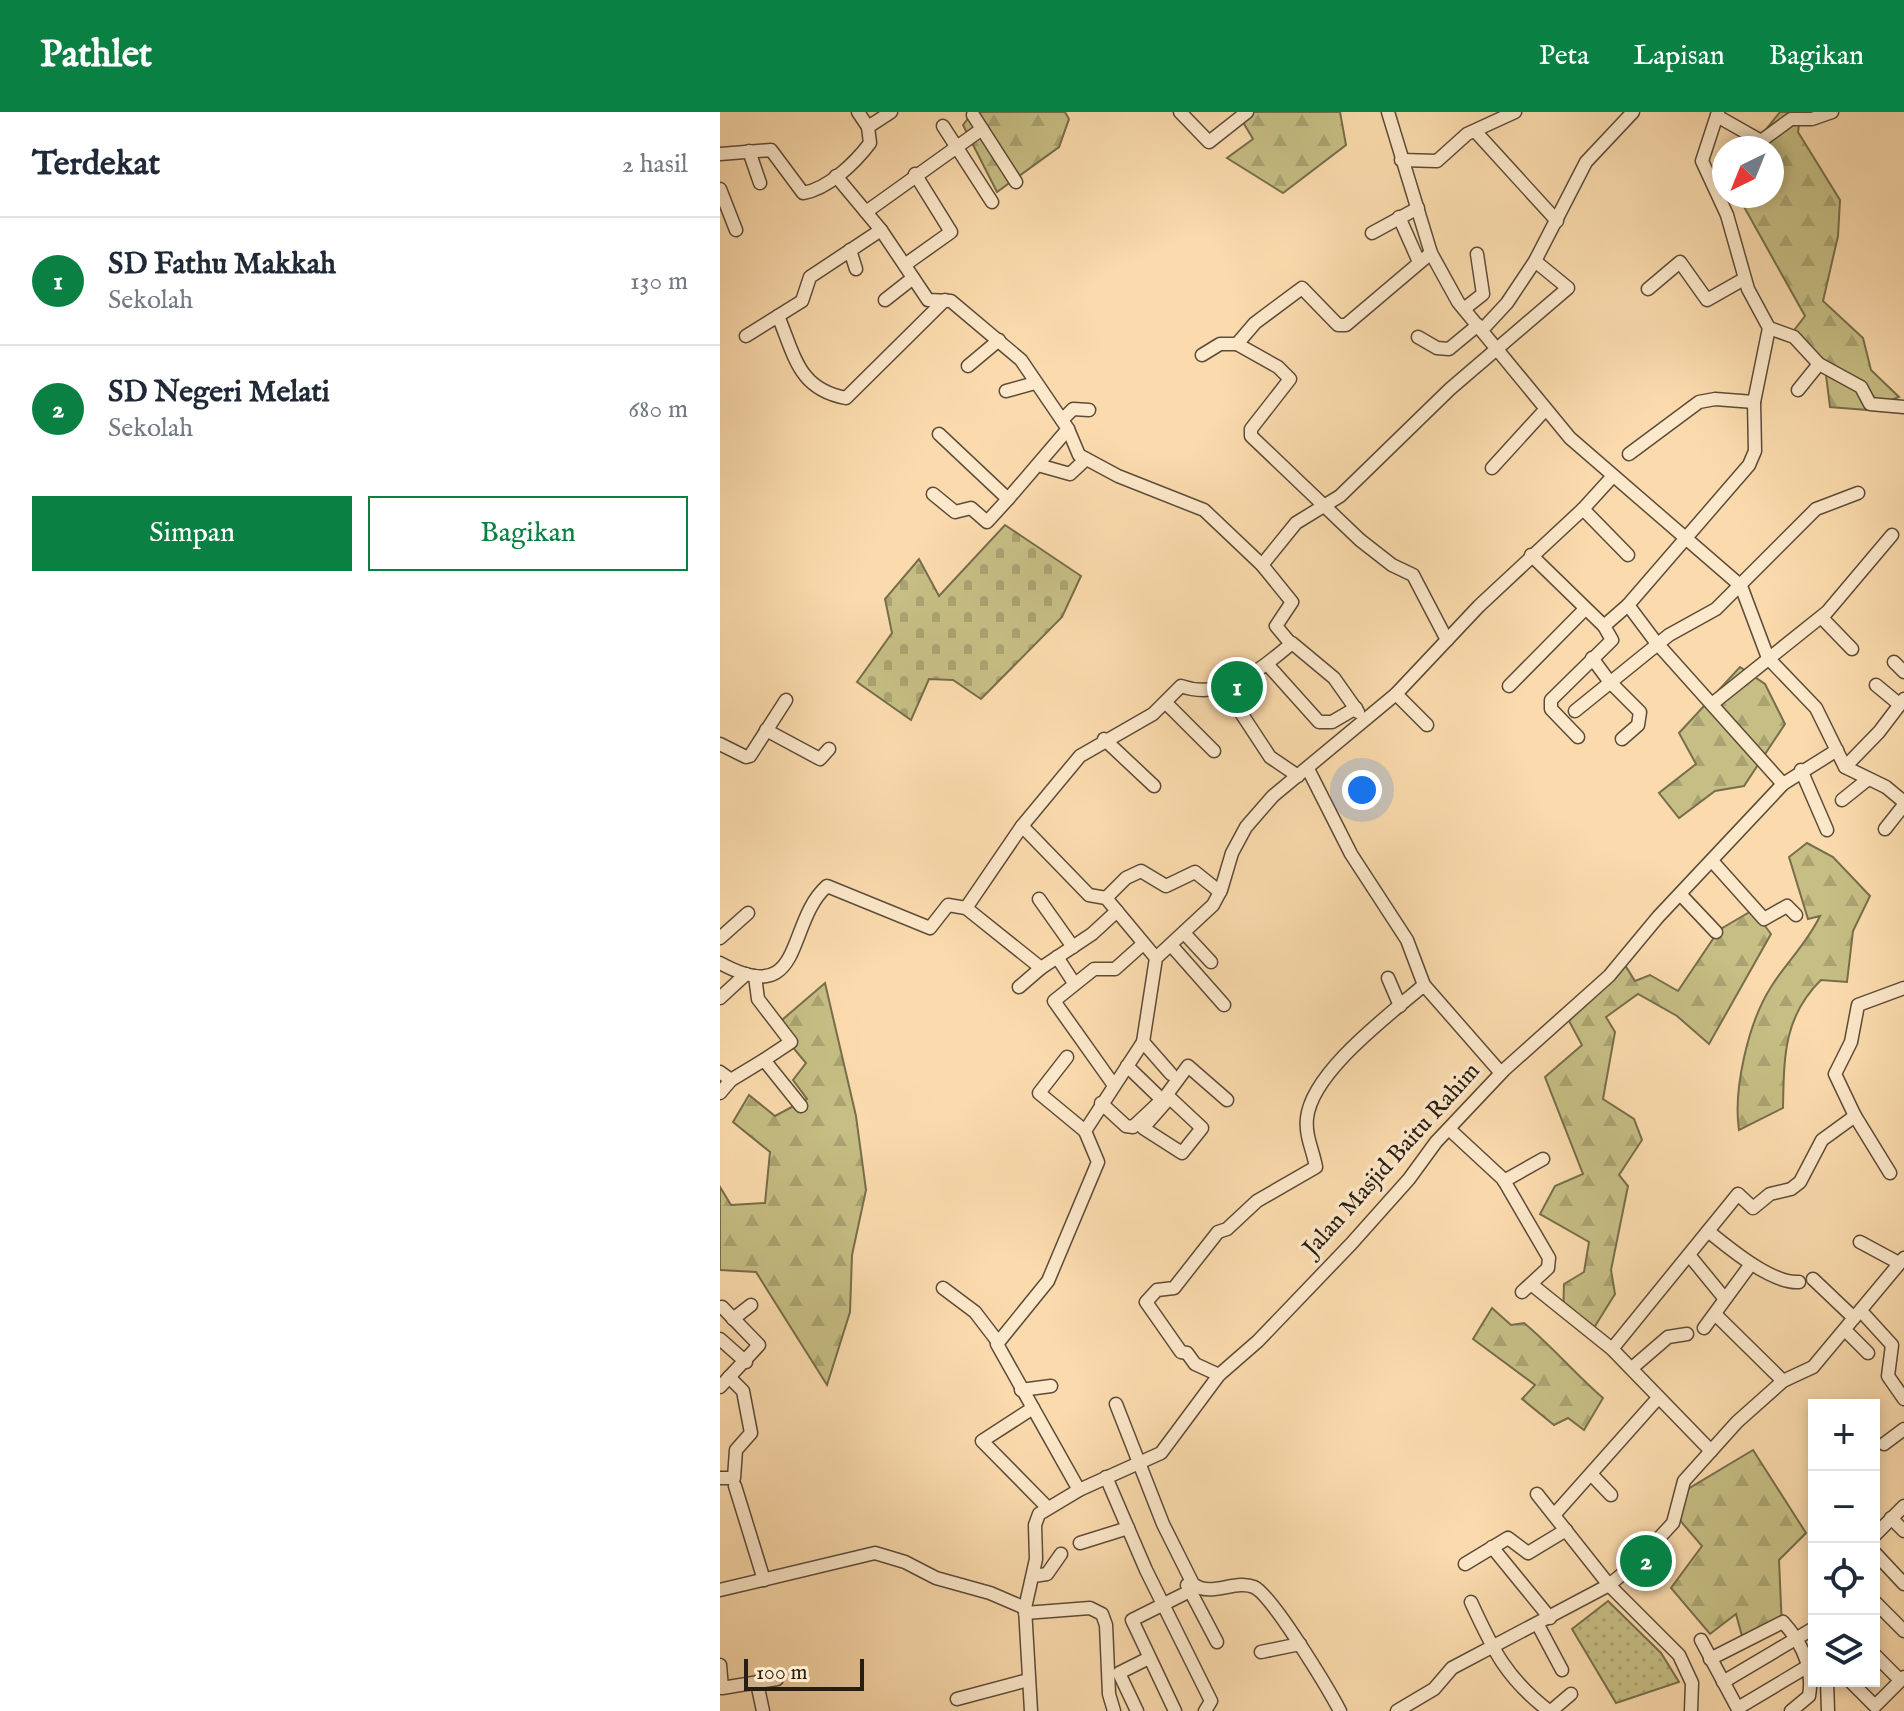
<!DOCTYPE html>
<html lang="id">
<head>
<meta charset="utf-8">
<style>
  :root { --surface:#fff; --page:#f2f2f3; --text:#1f2937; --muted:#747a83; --line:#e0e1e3; --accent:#0b8043 }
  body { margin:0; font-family:"IM FELL English",serif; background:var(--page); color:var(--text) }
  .controls { position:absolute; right:24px; bottom:24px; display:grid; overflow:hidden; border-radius:0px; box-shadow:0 4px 12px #0003 }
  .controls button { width:72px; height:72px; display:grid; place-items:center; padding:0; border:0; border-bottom:2px solid var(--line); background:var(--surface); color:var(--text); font:40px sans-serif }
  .compass { position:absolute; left:992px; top:24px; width:72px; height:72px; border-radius:50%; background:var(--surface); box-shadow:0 4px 12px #0003; rotate:223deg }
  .scale { position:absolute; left:24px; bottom:20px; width:120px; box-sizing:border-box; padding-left:8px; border:4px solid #271d13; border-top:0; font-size:22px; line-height:28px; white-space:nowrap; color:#271d13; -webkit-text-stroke:6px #fce8ca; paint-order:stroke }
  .you { position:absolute; left:642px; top:678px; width:28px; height:28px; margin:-20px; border:6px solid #fff; border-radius:50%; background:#1a73e8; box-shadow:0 0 0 12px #1a73e833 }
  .badge { display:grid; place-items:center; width:52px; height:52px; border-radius:50%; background:var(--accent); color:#fff; font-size:26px; font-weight:700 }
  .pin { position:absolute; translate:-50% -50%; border:4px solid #fff; box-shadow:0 2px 8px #0006 }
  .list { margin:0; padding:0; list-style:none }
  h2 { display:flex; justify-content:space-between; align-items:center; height:104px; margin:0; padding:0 32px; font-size:34px }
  h2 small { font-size:26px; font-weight:400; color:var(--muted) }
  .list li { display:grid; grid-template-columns:52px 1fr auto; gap:24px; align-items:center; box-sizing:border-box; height:128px; padding:0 32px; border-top:2px solid var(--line) }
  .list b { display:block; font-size:30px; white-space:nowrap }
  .list p { margin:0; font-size:26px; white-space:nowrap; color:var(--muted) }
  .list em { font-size:26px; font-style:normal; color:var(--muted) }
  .actions { display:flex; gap:16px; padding:24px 32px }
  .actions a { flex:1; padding:18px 0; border:2px solid var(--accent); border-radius:0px; text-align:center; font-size:28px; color:var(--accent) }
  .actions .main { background:var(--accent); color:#fff }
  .icon { flex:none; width:44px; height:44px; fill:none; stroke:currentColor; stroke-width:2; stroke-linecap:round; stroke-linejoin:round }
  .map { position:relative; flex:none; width:1184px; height:1599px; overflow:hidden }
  header { display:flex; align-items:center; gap:48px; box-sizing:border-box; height:112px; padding:0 40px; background:var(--accent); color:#fff }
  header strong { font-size:38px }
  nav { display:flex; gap:44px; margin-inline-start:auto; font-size:28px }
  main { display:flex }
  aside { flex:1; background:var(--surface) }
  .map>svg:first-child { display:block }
  .grass { fill:url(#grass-dots); stroke:#766e4c; stroke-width:2 }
  .forest { fill:url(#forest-firs); stroke:#766e4c; stroke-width:2 }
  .cemetery { fill:url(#cemetery-stones); stroke:#766e4c; stroke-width:2 }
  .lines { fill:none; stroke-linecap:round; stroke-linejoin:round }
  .minor-casing { stroke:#5c4c3a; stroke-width:15 }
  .minor { stroke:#fce8ca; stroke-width:12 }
  .labels { text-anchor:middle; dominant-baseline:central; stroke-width:7; stroke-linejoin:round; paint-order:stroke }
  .street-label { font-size:24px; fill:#271d13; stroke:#fce8ca }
</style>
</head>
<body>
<header>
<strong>Pathlet</strong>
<nav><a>Peta</a><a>Lapisan</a><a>Bagikan</a></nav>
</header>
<main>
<aside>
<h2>Terdekat<small>2 hasil</small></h2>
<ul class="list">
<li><span class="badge">1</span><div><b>SD Fathu Makkah</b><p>Sekolah</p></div><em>130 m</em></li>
<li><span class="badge">2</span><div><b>SD Negeri Melati</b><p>Sekolah</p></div><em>680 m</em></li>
</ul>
<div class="actions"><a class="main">Simpan</a><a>Bagikan</a></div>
</aside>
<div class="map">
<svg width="1184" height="1599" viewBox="0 0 1184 1599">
  <defs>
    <pattern id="grass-dots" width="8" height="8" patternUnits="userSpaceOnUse" patternTransform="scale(2)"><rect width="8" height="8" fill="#c6be84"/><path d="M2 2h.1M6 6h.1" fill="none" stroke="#aaa371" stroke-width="1.8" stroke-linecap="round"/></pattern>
    <pattern id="forest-firs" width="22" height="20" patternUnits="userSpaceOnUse" patternTransform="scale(2)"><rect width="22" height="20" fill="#c6be84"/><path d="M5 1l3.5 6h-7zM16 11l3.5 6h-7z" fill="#aaa371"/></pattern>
    <pattern id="cemetery-stones" width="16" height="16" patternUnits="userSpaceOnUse" patternTransform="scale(2)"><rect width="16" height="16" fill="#c6be84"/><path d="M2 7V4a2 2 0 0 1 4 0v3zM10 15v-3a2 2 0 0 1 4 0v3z" fill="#aaa371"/></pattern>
  </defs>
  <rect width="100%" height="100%" fill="#fbdbad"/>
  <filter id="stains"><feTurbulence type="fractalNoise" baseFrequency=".0025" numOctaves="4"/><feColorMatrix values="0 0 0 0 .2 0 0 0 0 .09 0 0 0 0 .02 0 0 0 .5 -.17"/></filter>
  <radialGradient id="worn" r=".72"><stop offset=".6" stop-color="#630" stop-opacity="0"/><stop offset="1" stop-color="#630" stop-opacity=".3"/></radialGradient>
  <path class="grass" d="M888,1489L941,1541L959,1570L896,1591L852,1517Z"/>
  <g class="forest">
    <path d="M253,0H345L349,7L339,35L277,80L243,13Z"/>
    <path d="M517,0H620L626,33L563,81L507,46L533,27Z"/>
    <path d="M1060,0H1081L1078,20L1120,88L1118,124L1103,189L1143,226L1151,258L1179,285L1147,298L1110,295L1105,255L1072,221L1085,204L1018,84H1052V36H1031Z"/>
    <path d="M1020,555L1045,572L1065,612L1024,674L995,679L959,706L939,681L976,652L959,621Z"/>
    <path d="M1087,731L1113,745L1150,784L1133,819L1127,870L1101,868C1063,905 1064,947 1063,996L1019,1018C1013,978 1028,911 1051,875C1067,849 1086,833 1100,804L1088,807L1069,745Z"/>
    <path d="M1033,798L1051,822L989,932L957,904L918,882L886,905L895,920L883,987L914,1007L922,1028L899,1063L908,1074L891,1158L895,1182L872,1219L843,1205L844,1172L864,1160L869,1130L820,1102L835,1074L863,1062L825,965L862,933L849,909L903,850L915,869L930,863L958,879L999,818Z"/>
    <path d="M105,871L136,1004L146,1078L132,1143L130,1200L107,1273L36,1160L0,1158V1075L11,1093L45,1091L50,1040L13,1010L29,983L55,1004L87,987L73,968L86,951L55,914Z"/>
    <path d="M772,1196L791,1213L804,1211C833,1235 855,1262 883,1286L864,1318L848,1306L834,1313L802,1287L815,1273L753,1227Z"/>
    <path d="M1033,1338L1086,1421L1059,1448L1062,1516L1022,1524L1016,1502L990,1522L951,1476L982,1434L958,1406L963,1380Z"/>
  </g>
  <path class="cemetery" d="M285,413L361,464L342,505L261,587L233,568L209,567L191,608L137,570L172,521L165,487L199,447L219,484Z"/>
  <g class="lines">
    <g class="minor-casing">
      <g id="minor">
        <path d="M460,0L489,30L527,0"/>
        <path d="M668,0L711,141L738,190L850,326L1021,474L1048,546L1096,596L1125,655L1166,675L1184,690"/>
        <path d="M998,0L982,49L1007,103L1028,177L1049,216L1034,290L1035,339L1029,353L908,493L935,529L1063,672"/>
        <path d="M253,3L296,70"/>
        <path d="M997,4L1041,29L1071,7H1092L1112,0"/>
        <path d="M223,14L272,90"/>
        <path d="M148,15L171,0"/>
        <path d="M755,19L837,109"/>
        <path d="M29,39L40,71"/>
        <path d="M0,42L51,38L83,81C108,77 135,51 150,31L148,15L138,0"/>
        <path d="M681,48L717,49L747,22L795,0"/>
        <path d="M116,64L161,118L208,188L231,189L301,248L348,317L359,343L398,364L484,398L542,453"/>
        <path d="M0,77L16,118"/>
        <path d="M146,100L262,17"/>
        <path d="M679,105L699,150"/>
        <path d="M652,121L698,96"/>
        <path d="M130,138L136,157"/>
        <path d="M186,152L231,120L195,62"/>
        <path d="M928,177L960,150L987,188L1024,167"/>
        <path d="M165,188L193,166"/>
        <path d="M744,197L763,182L757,142"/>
        <path d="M58,204C75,244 78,277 126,286L225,188"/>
        <path d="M1049,216L1074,225L1099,252L1141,275L1150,292L1184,295"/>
        <path d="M762,218L787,191L815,149L866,50L913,0"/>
        <path d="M26,224L82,189L90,165L161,118"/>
        <path d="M698,225L717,236L729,237L758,213"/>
        <path d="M517,232L558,255L570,267L531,317V324L640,428L672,453L693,463L727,528"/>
        <path d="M482,243L500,232H517L535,211L582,176L618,213H626L711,141"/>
        <path d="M248,254L279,228"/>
        <path d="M1078,278L1099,252"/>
        <path d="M286,279L315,271"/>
        <path d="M342,308L353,297L369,298"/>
        <path d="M219,322L288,387L348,317"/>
        <path d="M909,342L979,290L995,287L1034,290"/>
        <path d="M318,353L350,362L366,347"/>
        <path d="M772,356L824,299"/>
        <path d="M213,382L235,400L251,396L267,410L288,387"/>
        <path d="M863,397L908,443"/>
        <path d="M811,443L884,514"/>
        <path d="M1102,506L1132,537"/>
        <path d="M572,531L614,566L638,600"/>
        <path d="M872,546L889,569L920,600L918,613L902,627"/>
        <path d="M1174,550L1184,560"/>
        <path d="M547,552L599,610H612L636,596"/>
        <path d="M1156,573L1179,592"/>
        <path d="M789,574L865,497"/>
        <path d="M504,575L550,645L578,664"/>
        <path d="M676,582L707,613"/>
        <path d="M446,591L494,639"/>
        <path d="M992,592L1107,500L1172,423"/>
        <path d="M855,599L949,523L996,497L1096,397L1138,381"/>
        <path d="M46,618L100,647L109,637"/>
        <path d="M858,625L831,597V588L892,528L884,514L908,493"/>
        <path d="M384,627L434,674"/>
        <path d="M0,632L26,645L30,644L66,588"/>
        <path d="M1125,655L1159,620L1184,587"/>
        <path d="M588,657L631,742L687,828L704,873"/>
        <path d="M1081,658L1107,718"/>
        <path d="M1122,688L1147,668"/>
        <path d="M1165,717L1184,693"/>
        <path d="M993,750L1044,807L1067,794L1076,803"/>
        <path d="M961,783L996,820"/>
        <path d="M386,786L406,766L421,759L446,774L475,760L500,780"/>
        <path d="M319,787L353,835"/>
        <path d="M246,796L302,714"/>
        <path d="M465,822L491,850"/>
        <path d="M0,826L28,801"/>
        <path d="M451,833L504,893"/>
        <path d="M337,845L354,871"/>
        <path d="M436,846L386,786L369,783L302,714L360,644L433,602L461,574C503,589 540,558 571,532L556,514L572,490L542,453L576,411L620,384L730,277L848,176L815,149"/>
        <path d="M0,851C86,898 65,811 107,774L210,816L228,793L246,796L321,856L372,822L397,799"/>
        <path d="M35,864L38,887L71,930L44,948"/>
        <path d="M668,866L680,894"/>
        <path d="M299,875L321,856"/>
        <path d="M0,886L26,862"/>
        <path d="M423,930L451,962"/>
        <path d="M347,945L319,981L365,1019"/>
        <path d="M407,954L437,983"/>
        <path d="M0,960L11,968L44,948L81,994"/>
        <path d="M393,972L334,889L374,857H395L423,832"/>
        <path d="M0,981L11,968"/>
        <path d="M445,985L451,987L482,1016L462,1041L423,1016L445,991Z"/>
        <path d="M381,991L406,1014L413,1015L445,985L468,954L507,988"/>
        <path d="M729,1017L783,1067L829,1146L828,1156L802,1180"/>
        <path d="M1170,1061L1135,1004L1115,962L1131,930L1138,893L1184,876"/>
        <path d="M784,1069L823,1047"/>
        <path d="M988,1119C1009,1136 1052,1172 1079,1170"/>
        <path d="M1140,1130L1179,1151"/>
        <path d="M969,1143L1005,1187"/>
        <path d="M1093,1167L1134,1206"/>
        <path d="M811,1172L892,1237L991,1339"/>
        <path d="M223,1176L255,1200L278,1230"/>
        <path d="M1141,1199L1172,1233L1168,1264L1184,1287"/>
        <path d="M995,1202L1063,1269"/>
        <path d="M13,1207L31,1193"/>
        <path d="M984,1216L1031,1152"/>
        <path d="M1125,1218L1148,1241"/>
        <path d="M0,1227L26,1250"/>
        <path d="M892,1237L1018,1082L1033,1096L1050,1082L1071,1077L1080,1070L1102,1028L1135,1004"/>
        <path d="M912,1256L948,1225L967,1222"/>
        <path d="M499,1263L475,1252L467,1241L461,1240L426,1190L437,1178L454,1176L498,1120L507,1117L537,1089L596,1055C593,1038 585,1024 587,1006C592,960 668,904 704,873L781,961"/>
        <path d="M0,1275L39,1233L2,1195"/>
        <path d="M301,1278L331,1274"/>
        <path d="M396,1292L443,1412L473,1472C491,1486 515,1467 534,1475C552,1483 609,1578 620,1599"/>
        <path d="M313,1296L262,1329L327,1395"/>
        <path d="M1164,1332L1184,1317"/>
        <path d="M871,1362L891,1383"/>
        <path d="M386,1365L426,1458L491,1589L485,1599"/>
        <path d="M0,1366H14L16,1338L31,1321L23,1279L9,1265"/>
        <path d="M15,1374L44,1468"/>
        <path d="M359,1378L277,1232L328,1169L378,1050L365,1019L423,930L436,846L493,793L501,778L512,741L526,715L553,684L676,582L759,494L863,397L893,364"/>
        <path d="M817,1382L889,1473L959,1543L972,1571L971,1599"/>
        <path d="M834,1403L938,1286"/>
        <path d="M1171,1406L1184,1419"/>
        <path d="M1154,1424L1184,1394"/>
        <path d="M360,1431L408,1416"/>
        <path d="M772,1435L830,1506"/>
        <path d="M1154,1440L1184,1472"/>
        <path d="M745,1452L788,1426L808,1441L846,1418"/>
        <path d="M313,1464L327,1462L341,1442"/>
        <path d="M467,1473L497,1530"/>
        <path d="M0,1478L155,1441L185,1450L216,1466L270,1481L305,1496L311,1599"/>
        <path d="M1154,1489L1184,1519"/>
        <path d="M751,1490C773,1538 786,1566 829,1599"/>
        <path d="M305,1496L316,1447L315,1413L319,1402L359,1378L441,1341L499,1263L538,1229L631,1132L689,1067L716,1030L784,958L889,864L938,805L1063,672L1117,638"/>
        <path d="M305,1501L370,1496L382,1502L386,1513L389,1582L394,1599"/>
        <path d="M818,1513L842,1558"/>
        <path d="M981,1528L1019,1599"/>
        <path d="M541,1540L580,1532"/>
        <path d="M1154,1542L1180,1568"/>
        <path d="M990,1547L1063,1510C1082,1531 1094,1555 1089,1584L1071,1599"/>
        <path d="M0,1553L2,1576L57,1567"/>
        <path d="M1107,1569L1108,1599"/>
        <path d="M1130,1569L1155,1594L1184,1565"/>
        <path d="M1003,1570L1094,1516"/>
        <path d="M37,1571L43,1599"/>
        <path d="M237,1587L308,1568"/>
        <path d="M1018,1596L1090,1553"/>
        <path d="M417,1599L399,1561L429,1546"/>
        <path d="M455,1599L412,1508L470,1479"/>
        <path d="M677,1599L714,1577L732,1556L889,1473L916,1451L953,1411L964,1369L1017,1310L1063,1269L1093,1255L1184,1146"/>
        <path d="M831,1599L851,1582"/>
      </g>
    </g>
    <use href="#minor" class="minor"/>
  </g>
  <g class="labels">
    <g class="street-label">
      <text transform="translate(672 1048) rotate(-48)">Jalan Masjid Baitu Rahim</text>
    </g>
  </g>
  <rect width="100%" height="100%" filter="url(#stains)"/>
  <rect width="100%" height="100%" fill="url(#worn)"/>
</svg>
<div class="controls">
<button>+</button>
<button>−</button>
<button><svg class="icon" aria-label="locate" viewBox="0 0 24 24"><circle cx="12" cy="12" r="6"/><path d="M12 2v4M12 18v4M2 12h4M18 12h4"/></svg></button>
<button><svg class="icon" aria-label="layers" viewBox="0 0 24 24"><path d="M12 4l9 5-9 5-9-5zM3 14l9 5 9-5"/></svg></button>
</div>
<svg class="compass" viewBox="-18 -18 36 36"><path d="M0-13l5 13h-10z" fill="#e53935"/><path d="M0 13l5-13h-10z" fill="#747a83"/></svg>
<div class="scale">100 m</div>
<div class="you"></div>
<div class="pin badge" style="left:517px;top:575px">1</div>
<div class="pin badge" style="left:926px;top:1449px">2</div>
</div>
</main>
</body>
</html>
